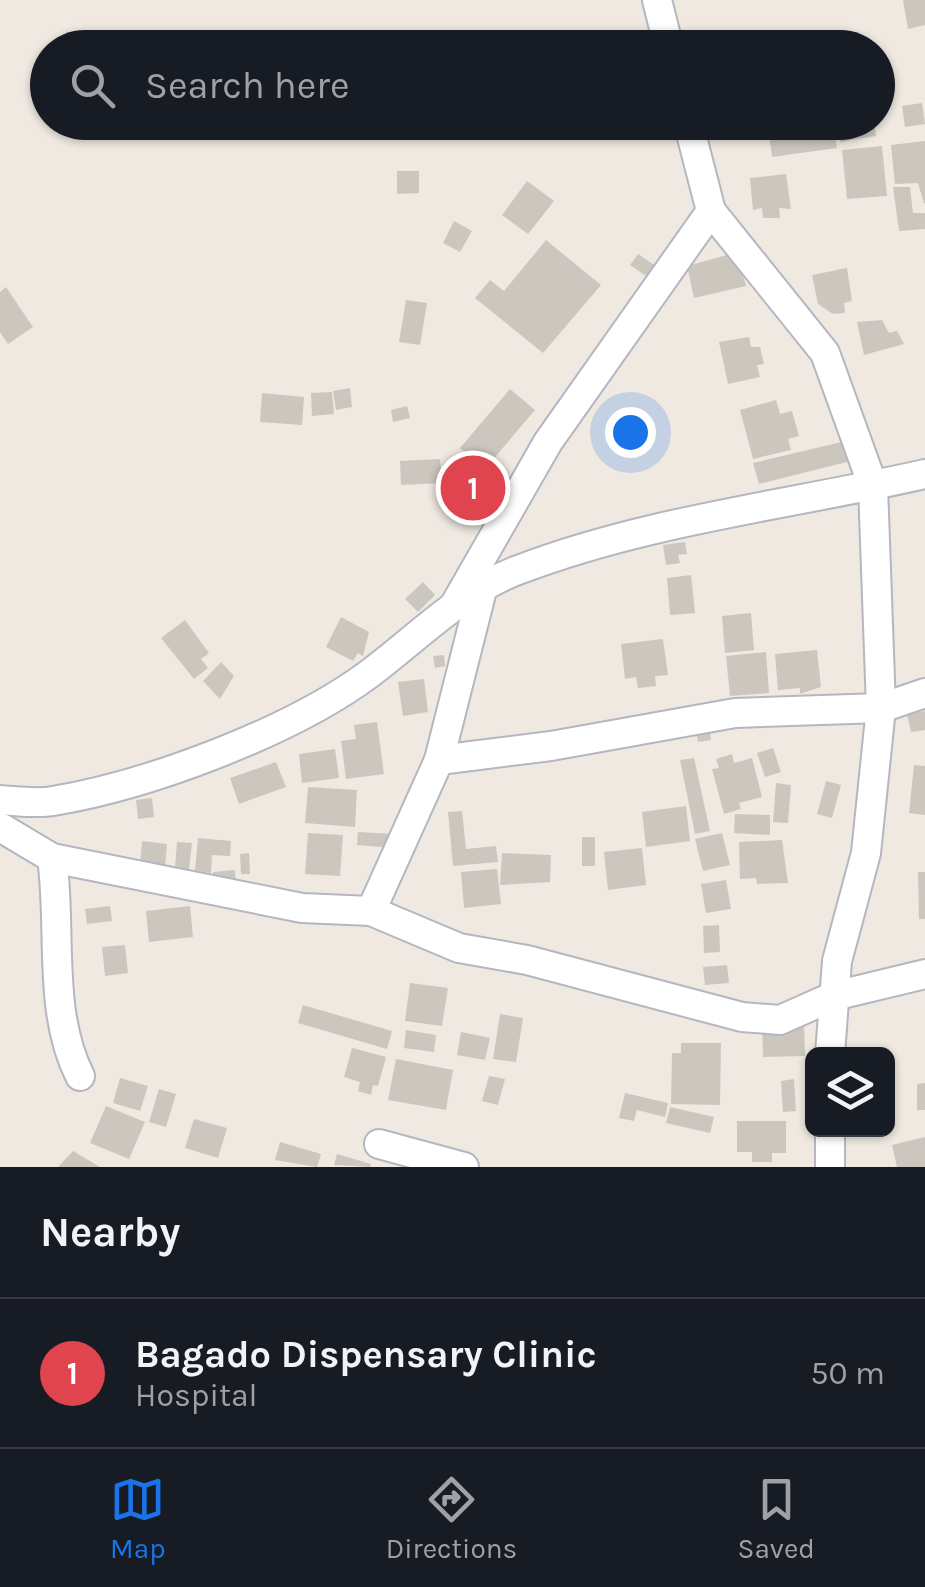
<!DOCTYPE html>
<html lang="en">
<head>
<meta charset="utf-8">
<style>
  :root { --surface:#171b24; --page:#242831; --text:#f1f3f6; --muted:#9ea1a6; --line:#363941; --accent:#1a73e8 }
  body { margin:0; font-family:Karla,sans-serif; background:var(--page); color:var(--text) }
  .controls { position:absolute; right:30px; bottom:30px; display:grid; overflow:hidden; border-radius:15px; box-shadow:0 2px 8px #0004 }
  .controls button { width:90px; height:90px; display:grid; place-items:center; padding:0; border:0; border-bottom:2px solid var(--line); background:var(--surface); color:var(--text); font:50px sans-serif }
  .you { position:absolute; left:630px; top:432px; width:35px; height:35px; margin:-25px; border:8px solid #fff; border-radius:50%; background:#1a73e8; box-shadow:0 0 0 15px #1a73e833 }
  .badge { display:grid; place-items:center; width:65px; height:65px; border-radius:50%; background:var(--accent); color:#fff; font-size:32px; font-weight:700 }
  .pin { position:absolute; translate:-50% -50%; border:5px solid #fff; box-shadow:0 2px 10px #0006 }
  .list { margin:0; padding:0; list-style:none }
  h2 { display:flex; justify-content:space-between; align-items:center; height:130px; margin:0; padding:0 40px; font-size:42px }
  h2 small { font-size:32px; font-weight:400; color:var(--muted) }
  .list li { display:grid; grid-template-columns:65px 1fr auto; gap:30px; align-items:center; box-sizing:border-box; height:150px; padding:0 40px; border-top:2px solid var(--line) }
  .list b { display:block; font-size:38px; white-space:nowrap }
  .list p { margin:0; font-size:32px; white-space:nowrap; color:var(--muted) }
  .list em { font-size:32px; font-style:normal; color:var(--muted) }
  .icon { flex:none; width:55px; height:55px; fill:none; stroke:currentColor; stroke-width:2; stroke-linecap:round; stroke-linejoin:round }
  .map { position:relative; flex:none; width:925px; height:1167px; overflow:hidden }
  .search { position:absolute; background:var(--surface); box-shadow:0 2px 8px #0004; left:30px; right:30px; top:30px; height:110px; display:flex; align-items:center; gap:25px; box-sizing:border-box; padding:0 35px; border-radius:55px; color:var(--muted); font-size:38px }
  .sheet { height:280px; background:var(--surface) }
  nav { display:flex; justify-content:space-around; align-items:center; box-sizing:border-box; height:140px; border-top:2px solid var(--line); background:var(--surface); font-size:28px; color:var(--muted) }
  nav a { display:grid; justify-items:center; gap:5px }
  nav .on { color:var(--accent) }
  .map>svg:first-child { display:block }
  .building { fill:#cbc7bf }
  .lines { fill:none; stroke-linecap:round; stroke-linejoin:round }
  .minor-casing { stroke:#b4b7c1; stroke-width:32 }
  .minor { stroke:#fff; stroke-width:28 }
</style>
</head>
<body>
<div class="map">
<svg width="925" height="1167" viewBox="0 0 925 1167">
  <rect width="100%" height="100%" fill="#efe9e1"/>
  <g class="building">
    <path d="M903,0H925V25L908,29Z"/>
    <path d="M922,103L925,124L905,127L902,106Z"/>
    <path d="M837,122H874L876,136L840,142Z"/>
    <path d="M833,123L837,148L772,157L769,133Z"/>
    <path d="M925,141V203L924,204L918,183L895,184L891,145Z"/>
    <path d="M882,146L887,196L847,199L842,150Z"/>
    <path d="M397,171H419V193L397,194Z"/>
    <path d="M786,174L791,209L779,208L780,218H763L762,208L753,210L750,178Z"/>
    <path d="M527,181L554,201L528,234L502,215Z"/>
    <path d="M893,187H910L913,213H925V229L899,231Z"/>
    <path d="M454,221L472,231L460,252L443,243Z"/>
    <path d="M546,240L601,285L543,353L475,298L490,280L504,291Z"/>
    <path d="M638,254L656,266L649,278L630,265Z"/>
    <path d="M727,255L741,268L746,286L694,298L687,266Z"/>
    <path d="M847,268L852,301L844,303L845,313L833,314L818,304L812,275Z"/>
    <path d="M6,287L33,327L8,344L0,332V292Z"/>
    <path d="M406,300L427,303L420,345L399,342Z"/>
    <path d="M882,320L889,333L897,331L904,344L864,355L857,322Z"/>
    <path d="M749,337L751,347H760L764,364L757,365L760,377L728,384L719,342Z"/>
    <path d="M350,388L352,407L336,410L333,391Z"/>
    <path d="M510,389L535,410L485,469L460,448Z"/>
    <path d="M332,392L334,414L312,416L311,393Z"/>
    <path d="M262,393L304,397L302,425L260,422Z"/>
    <path d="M776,400L780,414L792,411L799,436L788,439L791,450L753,459L740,410Z"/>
    <path d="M407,406L410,418L393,422L391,410Z"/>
    <path d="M846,441L851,461L759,484L753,463Z"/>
    <path d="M440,459L442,483L401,485L400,461Z"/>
    <path d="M685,542L687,554L678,555L680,563L666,565L663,545Z"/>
    <path d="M691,575L695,613L670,615L667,578Z"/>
    <path d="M423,582L435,595L418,612L405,599Z"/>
    <path d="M751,613L754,650L725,653L722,616Z"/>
    <path d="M341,617L369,632L363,656L358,653L353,661L326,647Z"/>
    <path d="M185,620L209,653L201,659L208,668L194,679L161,638Z"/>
    <path d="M663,639L668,675L655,676L656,686L638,688L636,677L625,679L621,644Z"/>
    <path d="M817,650L821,687L800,694V688L778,690L775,654Z"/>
    <path d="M766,652L769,693L730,696L726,656Z"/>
    <path d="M444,655L445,666L435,668L433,656Z"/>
    <path d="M221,662L234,676L220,699L203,681Z"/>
    <path d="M424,679L428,712L403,716L398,682Z"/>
    <path d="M925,711V730L911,732L907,714Z"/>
    <path d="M377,722L384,774L346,779L341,741L356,739L354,725Z"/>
    <path d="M709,724L711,740L698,742L695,727Z"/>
    <path d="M773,748L781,772L765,777L757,753Z"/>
    <path d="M335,749L339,778L302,783L299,754Z"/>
    <path d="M732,754L734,763L752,758L762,797L739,803L741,809L724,814L712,769L719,768L716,759Z"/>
    <path d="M694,758L710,831L695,834L680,760Z"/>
    <path d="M276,762L286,787L239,804L230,778Z"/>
    <path d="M914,765L925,766V815L909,813Z"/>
    <path d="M826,781L841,785L832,818L817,814Z"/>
    <path d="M776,783L791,785L788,823L773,822Z"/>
    <path d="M308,787L357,790L355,827L305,823Z"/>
    <path d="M152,798L154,817L138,819L136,800Z"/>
    <path d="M686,806L690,841L646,847L642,812Z"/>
    <path d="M462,811L466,849L496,846L498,862L453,866L448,812Z"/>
    <path d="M735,814L770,815V835L734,833Z"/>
    <path d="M358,832L395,834L394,848L357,845Z"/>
    <path d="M308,833L343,835L340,876L305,874Z"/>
    <path d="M722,833L730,865L703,871L695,839Z"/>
    <rect x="582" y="837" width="13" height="29"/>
    <path d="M198,838L231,841L230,856L212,855L211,873L195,871Z"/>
    <path d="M782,840L788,883L757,884L756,878L740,879L739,842Z"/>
    <path d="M142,841L167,844L165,868L140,866Z"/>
    <path d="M177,842L192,843L189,869L175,867Z"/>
    <path d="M642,848L646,885L608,890L604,852Z"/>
    <path d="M249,853L250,874H241L240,854Z"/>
    <path d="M502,853L551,855L550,882L500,885Z"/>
    <path d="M497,869L501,904L464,908L461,872Z"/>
    <path d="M235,870L236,883L214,884L213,872Z"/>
    <path d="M918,872H925V919H919Z"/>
    <path d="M726,880L731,909L706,913L701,884Z"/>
    <path d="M110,906L112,921L87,924L85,909Z"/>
    <path d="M190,906L193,937L149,942L146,911Z"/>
    <path d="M719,925L720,952L704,953L703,926Z"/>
    <path d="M125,945L128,973L105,976L102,947Z"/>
    <path d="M727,965L729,983L705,985L703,967Z"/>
    <path d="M410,983L448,988L442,1026L405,1021Z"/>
    <path d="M303,1005L392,1031L387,1049L298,1023Z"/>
    <path d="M500,1014L523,1018L516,1062L493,1059Z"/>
    <path d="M804,1024L805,1056L763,1057L762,1025Z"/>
    <path d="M406,1030L436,1035L434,1052L404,1048Z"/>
    <path d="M461,1032L490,1038L485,1060L457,1055Z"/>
    <path d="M681,1043H721L720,1105L671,1104L672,1053H681Z"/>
    <path d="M352,1048L386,1057L378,1086L373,1085L371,1095L358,1091L360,1082L344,1077Z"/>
    <path d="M396,1059L453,1070L446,1110L388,1100Z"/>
    <path d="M489,1076L505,1079L498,1105L482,1101Z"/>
    <path d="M120,1078L148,1086L140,1111L113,1103Z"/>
    <path d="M794,1079L796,1111L783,1112L781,1081Z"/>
    <path d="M925,1083V1110H917V1084Z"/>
    <path d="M159,1089L176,1094L166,1127L149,1122Z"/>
    <path d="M625,1093L668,1103L665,1117L637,1110L634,1121L619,1118Z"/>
    <path d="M106,1106L145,1122L129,1159L90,1143Z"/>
    <path d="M670,1107L714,1117L710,1133L666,1123Z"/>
    <path d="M194,1119L227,1128L218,1158L185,1148Z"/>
    <path d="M737,1121H786V1153H772V1162H752V1152H737Z"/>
    <path d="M925,1137V1167H897L892,1145Z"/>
    <path d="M280,1142L321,1154L317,1167L275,1160Z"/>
    <path d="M73,1151L100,1167H58Z"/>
    <path d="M337,1154L371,1164L370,1167L334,1165Z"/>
  </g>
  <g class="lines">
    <g class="minor-casing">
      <g id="minor">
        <path d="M657,0L669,48"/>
        <path d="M711,211L825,353L873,486L881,708L866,853L837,961L830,1054"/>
        <path d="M454,606L548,442L711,211L688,122"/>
        <path d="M439,760L551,746L735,713L881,708L925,693"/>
        <path d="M0,800C17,801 37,804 53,801C149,785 291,732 369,674C416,639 462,591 518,570C649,520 789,505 925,474"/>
        <path d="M0,827L52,858L302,908L371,911L459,948L527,960L742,1017L780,1020L834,996L925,974"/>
        <path d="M52,858C62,928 47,1011 80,1076"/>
        <path d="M371,911L439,760L482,590"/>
        <path d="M830,1130V1167"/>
        <path d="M379,1144L464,1167"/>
      </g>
    </g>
    <use href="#minor" class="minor"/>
  </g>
</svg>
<div class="controls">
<button><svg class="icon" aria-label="layers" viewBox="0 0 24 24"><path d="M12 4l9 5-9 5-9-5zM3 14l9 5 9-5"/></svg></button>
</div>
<div class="you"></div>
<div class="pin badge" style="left:473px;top:488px;background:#e0444e">1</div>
<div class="search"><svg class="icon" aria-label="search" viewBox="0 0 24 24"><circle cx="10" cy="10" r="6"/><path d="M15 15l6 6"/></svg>Search here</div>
</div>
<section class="sheet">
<h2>Nearby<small></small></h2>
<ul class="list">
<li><span class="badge" style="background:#e0444e">1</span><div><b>Bagado Dispensary Clinic</b><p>Hospital</p></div><em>50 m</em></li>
</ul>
</section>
<nav>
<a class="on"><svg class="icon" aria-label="map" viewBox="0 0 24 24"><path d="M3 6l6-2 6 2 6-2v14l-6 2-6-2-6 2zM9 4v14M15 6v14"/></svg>Map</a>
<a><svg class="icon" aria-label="directions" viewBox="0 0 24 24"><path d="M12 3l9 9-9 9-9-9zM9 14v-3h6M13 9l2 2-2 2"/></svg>Directions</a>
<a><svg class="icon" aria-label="saved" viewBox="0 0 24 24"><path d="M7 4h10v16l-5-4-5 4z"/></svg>Saved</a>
</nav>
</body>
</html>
